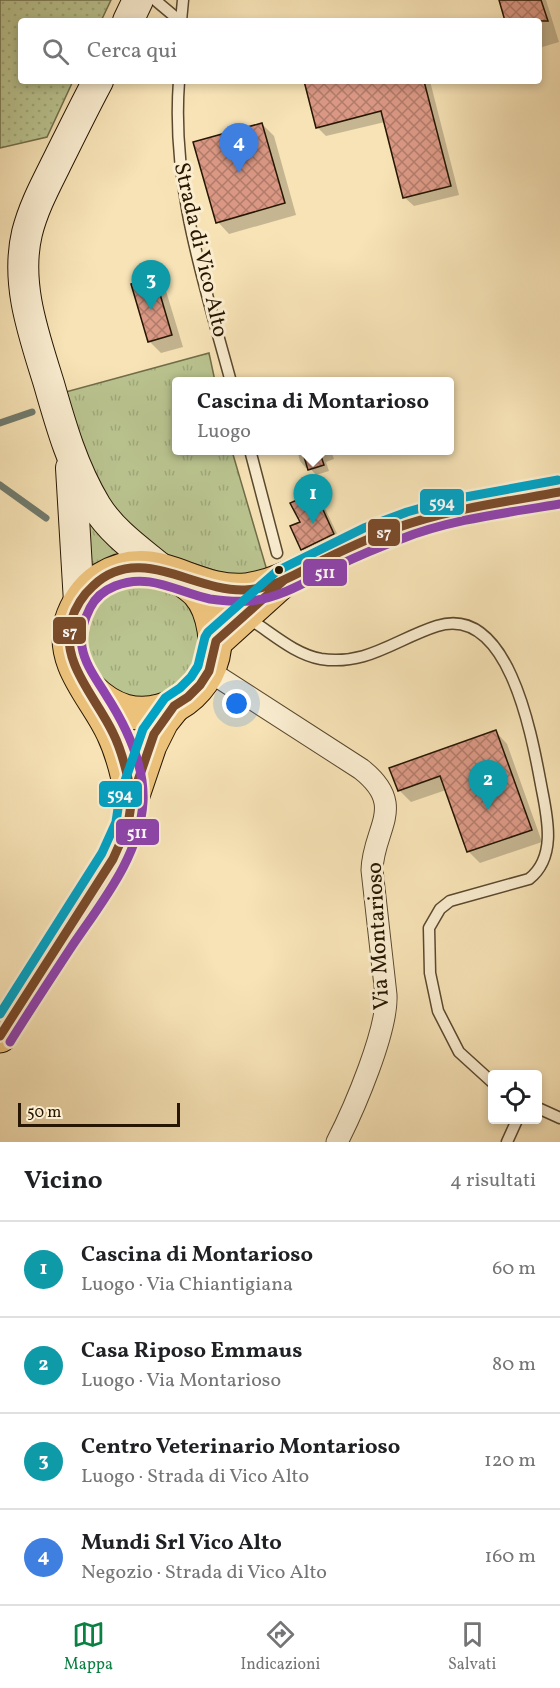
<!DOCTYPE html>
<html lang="it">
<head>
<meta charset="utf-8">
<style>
  :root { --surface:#fff; --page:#f2f2f2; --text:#202124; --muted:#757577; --line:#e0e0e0; --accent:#0b8043 }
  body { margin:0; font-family:Vollkorn,serif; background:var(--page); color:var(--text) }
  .controls { position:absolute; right:18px; bottom:18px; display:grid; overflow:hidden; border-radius:6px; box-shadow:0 3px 9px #0003 }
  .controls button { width:54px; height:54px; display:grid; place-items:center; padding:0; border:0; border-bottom:2px solid var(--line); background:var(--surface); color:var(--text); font:30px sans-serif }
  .scale { position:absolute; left:18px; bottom:15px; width:162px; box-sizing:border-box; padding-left:6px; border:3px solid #261602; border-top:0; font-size:16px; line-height:21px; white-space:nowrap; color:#261602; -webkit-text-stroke:4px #faedd0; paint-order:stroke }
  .you { position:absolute; left:237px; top:704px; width:21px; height:21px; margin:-15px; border:4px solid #fff; border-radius:50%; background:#1a73e8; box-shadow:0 0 0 9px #1a73e833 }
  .badge { display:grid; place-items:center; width:39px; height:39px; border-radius:50%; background:var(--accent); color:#fff; font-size:20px; font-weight:700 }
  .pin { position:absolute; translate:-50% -50px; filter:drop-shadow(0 2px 3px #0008) }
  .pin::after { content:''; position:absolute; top:32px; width:21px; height:18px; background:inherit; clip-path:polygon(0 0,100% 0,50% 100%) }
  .popup { position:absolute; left:172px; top:377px; width:282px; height:78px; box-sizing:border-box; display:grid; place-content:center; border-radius:6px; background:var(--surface); filter:drop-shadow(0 2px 4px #0005); font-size:20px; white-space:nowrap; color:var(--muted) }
  .popup b { font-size:22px; color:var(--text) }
  .popup::after { content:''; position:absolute; left:50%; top:100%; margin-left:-12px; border:12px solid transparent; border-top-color:var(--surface) }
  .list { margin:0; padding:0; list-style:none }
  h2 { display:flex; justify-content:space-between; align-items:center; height:78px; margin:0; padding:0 24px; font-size:26px }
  h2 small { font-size:20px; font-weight:400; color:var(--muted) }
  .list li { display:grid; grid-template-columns:39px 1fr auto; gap:18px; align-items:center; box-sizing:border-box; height:96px; padding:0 24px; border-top:2px solid var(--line) }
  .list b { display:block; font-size:22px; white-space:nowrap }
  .list p { margin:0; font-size:20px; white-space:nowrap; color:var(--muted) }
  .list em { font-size:20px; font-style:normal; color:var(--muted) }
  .icon { flex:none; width:33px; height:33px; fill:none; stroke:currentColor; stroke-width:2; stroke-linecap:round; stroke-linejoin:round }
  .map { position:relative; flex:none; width:560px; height:1142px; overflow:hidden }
  .search { position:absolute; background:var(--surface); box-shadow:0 3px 9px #0003; left:18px; right:18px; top:18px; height:66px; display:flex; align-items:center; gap:15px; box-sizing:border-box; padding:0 21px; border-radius:6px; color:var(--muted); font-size:22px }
  .sheet { height:462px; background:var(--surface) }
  nav { display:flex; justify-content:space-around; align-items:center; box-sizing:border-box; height:84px; border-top:2px solid var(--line); background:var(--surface); font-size:16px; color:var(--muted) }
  nav a { display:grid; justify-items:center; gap:3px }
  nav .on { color:var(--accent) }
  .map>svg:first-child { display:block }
  .grass { fill:url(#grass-tufts); stroke:#706d49; stroke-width:1.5 }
  .garden { fill:url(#garden-dots); stroke:#706d49; stroke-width:1.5 }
  .shadow { fill:#0003 }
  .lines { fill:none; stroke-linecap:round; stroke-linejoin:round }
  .stream { stroke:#6f7a6e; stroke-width:7 }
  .building { fill:url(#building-cross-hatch); stroke:#261602; stroke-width:1.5 }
  .lane-casing { stroke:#5a492f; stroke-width:13 }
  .street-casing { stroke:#5a492f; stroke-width:23 }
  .secondary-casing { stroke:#261602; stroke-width:32 }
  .primary-casing { stroke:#261602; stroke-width:35 }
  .lane { stroke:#faedd0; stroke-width:10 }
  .street { stroke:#faedd0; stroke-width:21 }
  .secondary { stroke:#faedd0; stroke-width:30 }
  .primary { stroke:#ecc27b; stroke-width:33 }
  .bus-1-casing { stroke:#faedd0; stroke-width:14 }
  .bus-2-casing { stroke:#faedd0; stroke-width:14 }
  .bus-3-casing { stroke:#faedd0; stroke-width:14 }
  .bus-1 { stroke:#7a4b2a; stroke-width:9 }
  .bus-2 { stroke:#8e44ad; stroke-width:9 }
  .bus-3 { stroke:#02a2c4; stroke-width:9 }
  .bus-dot { fill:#261602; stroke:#faedd0; stroke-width:2 }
  .labels { text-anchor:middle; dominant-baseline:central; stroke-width:6; stroke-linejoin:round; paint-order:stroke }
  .street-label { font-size:22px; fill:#261602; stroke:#faedd0 }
  .line-badge { stroke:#faedd0; stroke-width:2 }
  .badge-label { font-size:16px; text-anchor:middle; font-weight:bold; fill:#fff }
</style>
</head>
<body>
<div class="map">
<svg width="560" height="1142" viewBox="0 0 560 1142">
  <defs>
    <pattern id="grass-tufts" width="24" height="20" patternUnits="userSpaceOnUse" patternTransform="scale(1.5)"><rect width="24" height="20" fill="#bac490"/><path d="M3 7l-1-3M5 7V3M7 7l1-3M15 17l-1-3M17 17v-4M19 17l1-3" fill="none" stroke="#a0a87b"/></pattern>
    <pattern id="garden-dots" width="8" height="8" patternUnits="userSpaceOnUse" patternTransform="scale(1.5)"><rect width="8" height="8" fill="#bac490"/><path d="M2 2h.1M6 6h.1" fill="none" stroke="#a0a87b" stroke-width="1.8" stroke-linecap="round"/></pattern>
    <pattern id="building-cross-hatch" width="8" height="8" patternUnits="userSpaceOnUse" patternTransform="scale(1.5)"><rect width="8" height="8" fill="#da9884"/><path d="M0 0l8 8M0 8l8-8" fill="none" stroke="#b17b6a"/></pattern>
  </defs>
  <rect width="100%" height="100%" fill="#f7e3b6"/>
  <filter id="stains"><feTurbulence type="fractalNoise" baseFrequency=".00333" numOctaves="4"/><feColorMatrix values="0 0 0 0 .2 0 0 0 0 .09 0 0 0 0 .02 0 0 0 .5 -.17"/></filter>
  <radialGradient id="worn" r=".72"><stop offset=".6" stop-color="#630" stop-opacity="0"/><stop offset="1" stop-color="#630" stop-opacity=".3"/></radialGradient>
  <g class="grass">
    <path d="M209,353L215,381L176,382V450L232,451L268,574L241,579L173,557L137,540L105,508L62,393Z"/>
    <path d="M82,495L128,553L83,576Z"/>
    <circle cx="142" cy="639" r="59"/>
  </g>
  <path class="garden" d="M0,0H111L101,21H21V81H73L47,137L0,148Z"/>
  <g class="shadow">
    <path d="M500,0H546L559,42L539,48V21H506Z"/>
    <path d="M305,81H430L459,195L414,206L404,197L385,122L326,136L317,127Z"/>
    <path d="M262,124L274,136L296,215L229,234L218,222Z"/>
    <path d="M154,279L166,291L183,347L161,353L149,341Z"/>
    <path d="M297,450H331L334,459L326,462L329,471L316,475L309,467L306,468L300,461Z"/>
    <path d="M314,493L321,500L340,540L309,556L303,550L292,527L302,523Z"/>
    <path d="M496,732L507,744L542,842L480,863L469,852L446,790L411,802L399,790Z"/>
  </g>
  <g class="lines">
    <g class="stream">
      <path d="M0,423L32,412"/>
      <path d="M0,485L46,518"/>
    </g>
  </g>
  <g class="building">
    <path d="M499,0H541L548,21H505Z"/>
    <path d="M304,81H424L451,186L403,198L381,111L316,128Z"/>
    <path d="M262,123L285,203L216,223L193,142Z"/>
    <path d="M155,277L172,335L148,342L131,284Z"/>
    <path d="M302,450H319L324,465L308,470Z"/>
    <path d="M315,492L334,534L301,550L290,526L300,522L290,503Z"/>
    <path d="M496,730L532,830L467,852L440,776L398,791L389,768Z"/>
  </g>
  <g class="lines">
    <g class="lane-casing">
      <g id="lane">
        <path d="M155,0L180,21"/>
        <path d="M181,21L183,0"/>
        <path d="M179,81C171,186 204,282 231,382"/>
        <path d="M250,450L277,553"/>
        <path d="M246,617C270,631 293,654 321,659C367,666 396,639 437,626C511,603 533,743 542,790C548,820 556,858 529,879L450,901L440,909L429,928L430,973L438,1011L459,1052L492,1082"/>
        <path d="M538,1108L560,1118"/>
        <path d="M507,1142L517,1120"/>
      </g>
    </g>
    <g class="street-casing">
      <path id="street" d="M209,671L361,769C408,806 373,828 372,870L386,995C388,1030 354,1109 337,1142"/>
    </g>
    <g class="secondary-casing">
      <g id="secondary">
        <path d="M128,21L138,0"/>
        <path d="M98,81C83,109 69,138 55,166C44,188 33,209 27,233C15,284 34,335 49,384C61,426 73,468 96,506C112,532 138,550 161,569"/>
        <path d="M71,468L79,602"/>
      </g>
    </g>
    <g class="primary-casing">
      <g id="primary">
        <path d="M216,641L279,584"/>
        <path d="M90,689C100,699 111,707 125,711C174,724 222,679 214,630C212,617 207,602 198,592C193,587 186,582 180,578"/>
        <path d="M132,798C128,776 123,754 113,733C97,697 60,665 71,622C76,605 87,589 102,579C156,546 191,595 246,590C278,586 305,569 334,555C354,545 375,536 396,528C448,508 505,502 560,492"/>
        <path d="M0,1036L113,859L128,825L132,798L150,745L162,721L174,706"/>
      </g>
    </g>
    <use href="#lane" class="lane"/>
    <use href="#street" class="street"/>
    <use href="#secondary" class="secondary"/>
    <use href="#primary" class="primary"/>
    <g class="bus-1-casing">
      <g id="bus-1">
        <path d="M132,798C128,776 123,753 113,733C96,697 60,663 71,621C75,608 83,595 93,586C139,542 193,592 245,590C273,589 300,572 325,559C348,548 371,537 396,528C449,509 505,502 560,492"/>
        <path d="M0,1036L113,859L128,825L132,798L154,734L174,706L188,697L200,685L209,671L216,641L283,581"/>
      </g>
    </g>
    <g class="bus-2-casing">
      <path id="bus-2" d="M10,1042C30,1010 51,978 72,946C101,903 140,856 143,802C145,764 126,726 106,695C97,680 85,665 82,647C80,634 84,620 90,608C95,598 105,590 115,586C149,572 177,592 210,599C224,601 236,602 250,601C281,598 309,580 337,566C358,556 379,547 401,539C451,519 507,513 560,504"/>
    </g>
    <g class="bus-3-casing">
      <path id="bus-3" d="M0,1014L102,853L116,822L120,795L143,729L165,698L180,688L191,677L198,666L205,637L208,632L277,571L364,528L407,512L449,500L558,480"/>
    </g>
    <use href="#bus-1" class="bus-1"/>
    <use href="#bus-2" class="bus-2"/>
    <use href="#bus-3" class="bus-3"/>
  </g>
  <circle class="bus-dot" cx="279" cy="570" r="5"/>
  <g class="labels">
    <g class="street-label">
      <text transform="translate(200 250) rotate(77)">Strada di Vico Alto</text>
      <text transform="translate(379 936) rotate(-93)">Via Montarioso</text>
    </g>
  </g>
  <g class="line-badge">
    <rect x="419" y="488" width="46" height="28" rx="6" fill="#02a2c4"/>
    <rect x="367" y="518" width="34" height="29" rx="6" fill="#7a4b2a"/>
    <rect x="302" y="558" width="46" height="29" rx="6" fill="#8e44ad"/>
    <rect x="52" y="616" width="35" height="29" rx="6" fill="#7a4b2a"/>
    <rect x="98" y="780" width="45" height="28" rx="6" fill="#02a2c4"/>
    <rect x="115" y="818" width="45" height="28" rx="6" fill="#8e44ad"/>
  </g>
  <g class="badge-label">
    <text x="442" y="508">594</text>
    <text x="384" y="538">s7</text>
    <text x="325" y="578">511</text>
    <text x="70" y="637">s7</text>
    <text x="120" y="800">594</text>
    <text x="137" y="838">511</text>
  </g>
  <rect width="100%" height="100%" filter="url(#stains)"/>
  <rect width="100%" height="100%" fill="url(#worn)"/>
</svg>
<div class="controls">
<button><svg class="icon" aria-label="locate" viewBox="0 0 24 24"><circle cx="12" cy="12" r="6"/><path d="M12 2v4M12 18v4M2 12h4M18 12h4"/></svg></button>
</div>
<div class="scale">50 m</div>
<div class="you"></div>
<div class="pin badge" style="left:313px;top:524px;background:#0f9aa8">1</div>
<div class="popup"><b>Cascina di Montarioso</b>Luogo</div>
<div class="pin badge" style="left:488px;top:810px;background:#0f9aa8">2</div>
<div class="pin badge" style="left:151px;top:310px;background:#0f9aa8">3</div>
<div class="pin badge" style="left:239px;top:173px;background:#3f7fe0">4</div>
<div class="search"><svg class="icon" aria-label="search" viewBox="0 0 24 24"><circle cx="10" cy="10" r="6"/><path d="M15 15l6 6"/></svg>Cerca qui</div>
</div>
<section class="sheet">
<h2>Vicino<small>4 risultati</small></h2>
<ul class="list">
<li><span class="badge" style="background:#0f9aa8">1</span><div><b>Cascina di Montarioso</b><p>Luogo · Via Chiantigiana</p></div><em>60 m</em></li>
<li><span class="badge" style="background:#0f9aa8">2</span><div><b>Casa Riposo Emmaus</b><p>Luogo · Via Montarioso</p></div><em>80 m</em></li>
<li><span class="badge" style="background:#0f9aa8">3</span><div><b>Centro Veterinario Montarioso</b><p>Luogo · Strada di Vico Alto</p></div><em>120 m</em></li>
<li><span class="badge" style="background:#3f7fe0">4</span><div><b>Mundi Srl Vico Alto</b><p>Negozio · Strada di Vico Alto</p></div><em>160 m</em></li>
</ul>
</section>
<nav>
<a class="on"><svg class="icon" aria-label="map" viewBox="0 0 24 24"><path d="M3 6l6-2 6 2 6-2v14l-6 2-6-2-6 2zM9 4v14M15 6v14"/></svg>Mappa</a>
<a><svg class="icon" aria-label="directions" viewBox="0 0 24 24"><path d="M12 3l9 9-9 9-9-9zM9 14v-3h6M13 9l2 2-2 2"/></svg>Indicazioni</a>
<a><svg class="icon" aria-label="saved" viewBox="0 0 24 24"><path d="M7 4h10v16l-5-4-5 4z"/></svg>Salvati</a>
</nav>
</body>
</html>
